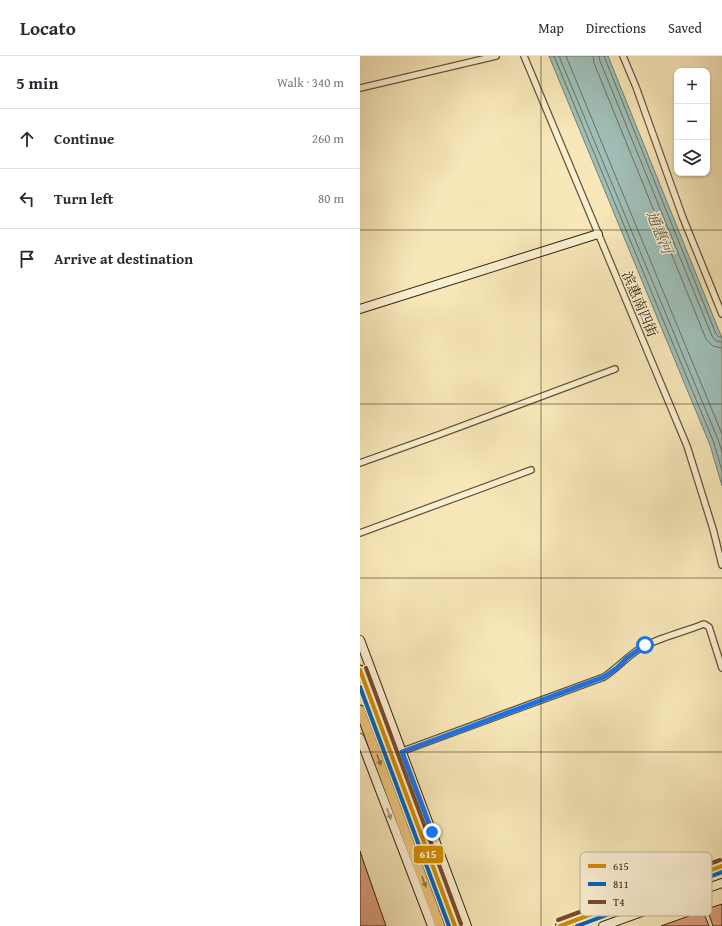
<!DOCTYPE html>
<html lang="en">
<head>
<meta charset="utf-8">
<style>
  :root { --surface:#fff; --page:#f2f2f3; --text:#2b2b33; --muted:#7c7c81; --line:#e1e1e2 }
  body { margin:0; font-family:"Gentium Book Plus","Noto Serif SC",serif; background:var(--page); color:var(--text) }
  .controls { position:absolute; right:12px; top:12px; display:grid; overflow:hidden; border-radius:8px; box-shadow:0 1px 3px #0004 }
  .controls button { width:36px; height:36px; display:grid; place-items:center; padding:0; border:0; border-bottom:1px solid var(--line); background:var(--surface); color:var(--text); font:20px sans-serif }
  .stop { position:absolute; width:12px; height:12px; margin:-9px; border:3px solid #1a73e8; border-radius:50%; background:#fff }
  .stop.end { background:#1a73e8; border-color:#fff; box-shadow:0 1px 4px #0008 }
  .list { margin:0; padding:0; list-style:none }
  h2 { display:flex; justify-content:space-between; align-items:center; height:52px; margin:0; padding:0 16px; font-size:17px }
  h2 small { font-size:13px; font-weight:400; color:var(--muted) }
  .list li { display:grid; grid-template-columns:26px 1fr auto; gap:12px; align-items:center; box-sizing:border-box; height:60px; padding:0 16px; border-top:1px solid var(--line) }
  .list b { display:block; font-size:15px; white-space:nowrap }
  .list em { font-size:13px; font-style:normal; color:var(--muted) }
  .icon { flex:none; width:22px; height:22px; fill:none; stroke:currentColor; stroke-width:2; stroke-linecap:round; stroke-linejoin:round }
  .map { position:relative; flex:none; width:362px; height:870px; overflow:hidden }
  header { display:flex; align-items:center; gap:24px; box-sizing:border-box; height:56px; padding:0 20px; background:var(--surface); border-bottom:1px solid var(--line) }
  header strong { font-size:19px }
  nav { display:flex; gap:22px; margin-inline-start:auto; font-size:14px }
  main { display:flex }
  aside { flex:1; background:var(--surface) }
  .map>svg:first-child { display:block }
  .water { fill:#9fbeb7; stroke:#758071 }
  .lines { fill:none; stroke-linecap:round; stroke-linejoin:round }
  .shore { stroke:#6a715f; stroke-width:1 }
  .building { fill:#db9f7d; stroke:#362407 }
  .street-casing { stroke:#665534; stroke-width:8 }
  .secondary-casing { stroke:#362407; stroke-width:10 }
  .primary-casing { stroke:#362407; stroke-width:11 }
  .street { stroke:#faefd2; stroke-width:5.5 }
  .secondary { stroke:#faefd2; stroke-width:8 }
  .primary { stroke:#ecc47c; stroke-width:9 }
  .bus-1-casing { stroke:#faefd2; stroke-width:7 }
  .bus-2-casing { stroke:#faefd2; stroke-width:7 }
  .bus-3-casing { stroke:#faefd2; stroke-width:7 }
  .bus-1 { stroke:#d08c01; stroke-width:4 }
  .bus-2 { stroke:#0065bd; stroke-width:4 }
  .bus-3 { stroke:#7a4b2a; stroke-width:4 }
  .oneway { fill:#917442 }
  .oneway2 { fill:#a29477 }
  .route { stroke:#1a73e8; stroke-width:5 }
  .grid { fill:none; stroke:#362407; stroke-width:1; stroke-opacity:0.55 }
  .labels { text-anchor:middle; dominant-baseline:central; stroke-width:3; stroke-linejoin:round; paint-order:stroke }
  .street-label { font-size:14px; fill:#362407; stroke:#faefd2 }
  .water-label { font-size:15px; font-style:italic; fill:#56523c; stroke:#faefd2 }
  .key { fill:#faefd2; stroke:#bfb295; stroke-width:1 }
  .key-label { font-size:11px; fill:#362407 }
  .line-badge { stroke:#faefd2; stroke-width:1.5 }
  .badge-label { font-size:11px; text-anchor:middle; font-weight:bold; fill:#fff }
</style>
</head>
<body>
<header>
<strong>Locato</strong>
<nav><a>Map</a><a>Directions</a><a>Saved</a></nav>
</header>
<main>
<aside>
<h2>5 min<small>Walk · 340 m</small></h2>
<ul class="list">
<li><svg class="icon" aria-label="ahead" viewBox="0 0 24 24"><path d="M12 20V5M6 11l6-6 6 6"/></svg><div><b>Continue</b></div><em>260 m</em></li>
<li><svg class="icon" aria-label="left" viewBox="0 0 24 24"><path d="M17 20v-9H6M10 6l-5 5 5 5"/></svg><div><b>Turn left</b></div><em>80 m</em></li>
<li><svg class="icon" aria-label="arrive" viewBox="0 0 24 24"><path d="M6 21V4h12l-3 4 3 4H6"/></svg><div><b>Arrive at destination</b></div></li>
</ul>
</aside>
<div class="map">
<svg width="362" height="870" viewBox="0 0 362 870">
  <rect width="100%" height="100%" fill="#f7e7b9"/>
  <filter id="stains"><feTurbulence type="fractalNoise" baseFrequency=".005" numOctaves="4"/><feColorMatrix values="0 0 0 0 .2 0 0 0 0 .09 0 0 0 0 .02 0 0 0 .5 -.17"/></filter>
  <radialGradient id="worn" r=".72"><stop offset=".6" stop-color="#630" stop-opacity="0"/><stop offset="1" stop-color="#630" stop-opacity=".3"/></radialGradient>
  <path class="water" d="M189,0H248L362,282V430L350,389Z"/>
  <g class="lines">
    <g class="shore">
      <path d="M194,0L354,387L362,415"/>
      <path d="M199,0L359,386L362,397"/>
      <path d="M206,0L362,378"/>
      <path d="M233,0L234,7L346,283L353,290L362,292"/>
      <path d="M239,0L240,5L352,280L356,285L362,286"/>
      <path d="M244,0L356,278L359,281H362"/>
    </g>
  </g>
  <g class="building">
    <path d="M0,795L3,804L26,870H0Z"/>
    <path d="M362,848V870H353L347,853Z"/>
    <path d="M343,855L349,870H301Z"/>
  </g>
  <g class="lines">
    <g class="street-casing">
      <g id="street">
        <path d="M164,0L327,390L353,473L362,509"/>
        <path d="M263,0L276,31L323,162L362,258"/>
        <path d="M0,32L136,0"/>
        <path d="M0,407L78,379L255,313"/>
        <path d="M0,477L171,414"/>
        <path d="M32,699L244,621C258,612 271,596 286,589C303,581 326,575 344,568L349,571L362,612"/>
      </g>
    </g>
    <g class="secondary-casing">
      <g id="secondary">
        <path d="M0,253L238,178"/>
        <path d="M0,584L107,870"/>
        <path d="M0,682L72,870"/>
        <path d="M200,870L362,810"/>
        <path d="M243,870L362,827"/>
      </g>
    </g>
    <g class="primary-casing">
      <g id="primary">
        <path d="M0,614L95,870"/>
        <path d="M0,654L80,870"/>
      </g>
    </g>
    <use href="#street" class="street"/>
    <use href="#secondary" class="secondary"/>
    <use href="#primary" class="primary"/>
    <g class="bus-1-casing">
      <g id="bus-1">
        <path d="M0,614L95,870"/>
        <path d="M200,870L362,810"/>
      </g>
    </g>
    <g class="bus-2-casing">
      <g id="bus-2">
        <path d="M0,631L89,870"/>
        <path d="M217,870L362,816"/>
      </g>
    </g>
    <g class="bus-3-casing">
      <g id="bus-3">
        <path d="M6,612L101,868"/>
        <path d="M198,864L360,804"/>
      </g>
    </g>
    <use href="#bus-1" class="bus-1"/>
    <use href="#bus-2" class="bus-2"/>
    <use href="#bus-3" class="bus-3"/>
  </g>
  <defs><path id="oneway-solid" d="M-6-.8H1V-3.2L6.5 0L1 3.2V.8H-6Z"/></defs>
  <g class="oneway">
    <use href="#oneway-solid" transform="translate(19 704) rotate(70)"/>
    <use href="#oneway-solid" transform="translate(64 826) rotate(70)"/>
  </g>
  <use class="oneway2" href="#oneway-solid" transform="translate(29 758) rotate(69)"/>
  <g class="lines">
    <path class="route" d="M72,776L42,696L244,621L257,612L267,602L285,589"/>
  </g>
  <path class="grid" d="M181,0V870M0,174H362M0,348H362M0,522H362M0,696H362"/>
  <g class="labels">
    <g class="street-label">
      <text transform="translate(280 248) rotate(67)">滨惠南四街</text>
    </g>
    <g class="water-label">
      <text transform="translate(300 176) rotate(68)">通惠河</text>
    </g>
  </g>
  <rect x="220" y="796" width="132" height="64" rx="6" class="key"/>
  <rect x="228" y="808" width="18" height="4" fill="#d08c01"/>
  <rect x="228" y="826" width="18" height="4" fill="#0065bd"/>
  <rect x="228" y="844" width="18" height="4" fill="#7a4b2a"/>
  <g class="key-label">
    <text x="253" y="814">615</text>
    <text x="253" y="832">811</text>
    <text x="253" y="850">T4</text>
  </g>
  <rect class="line-badge" x="53" y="789" width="31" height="19" rx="4" fill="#d08c01"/>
  <g class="badge-label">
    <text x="68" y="802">615</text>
  </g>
  <rect width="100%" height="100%" filter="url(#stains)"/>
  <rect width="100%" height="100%" fill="url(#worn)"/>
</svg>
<div class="controls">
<button>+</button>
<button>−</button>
<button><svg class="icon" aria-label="layers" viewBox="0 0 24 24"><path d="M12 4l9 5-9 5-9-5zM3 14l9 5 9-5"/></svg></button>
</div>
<div class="stop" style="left:285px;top:589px"></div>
<div class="stop end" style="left:72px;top:776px"></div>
</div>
</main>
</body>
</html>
